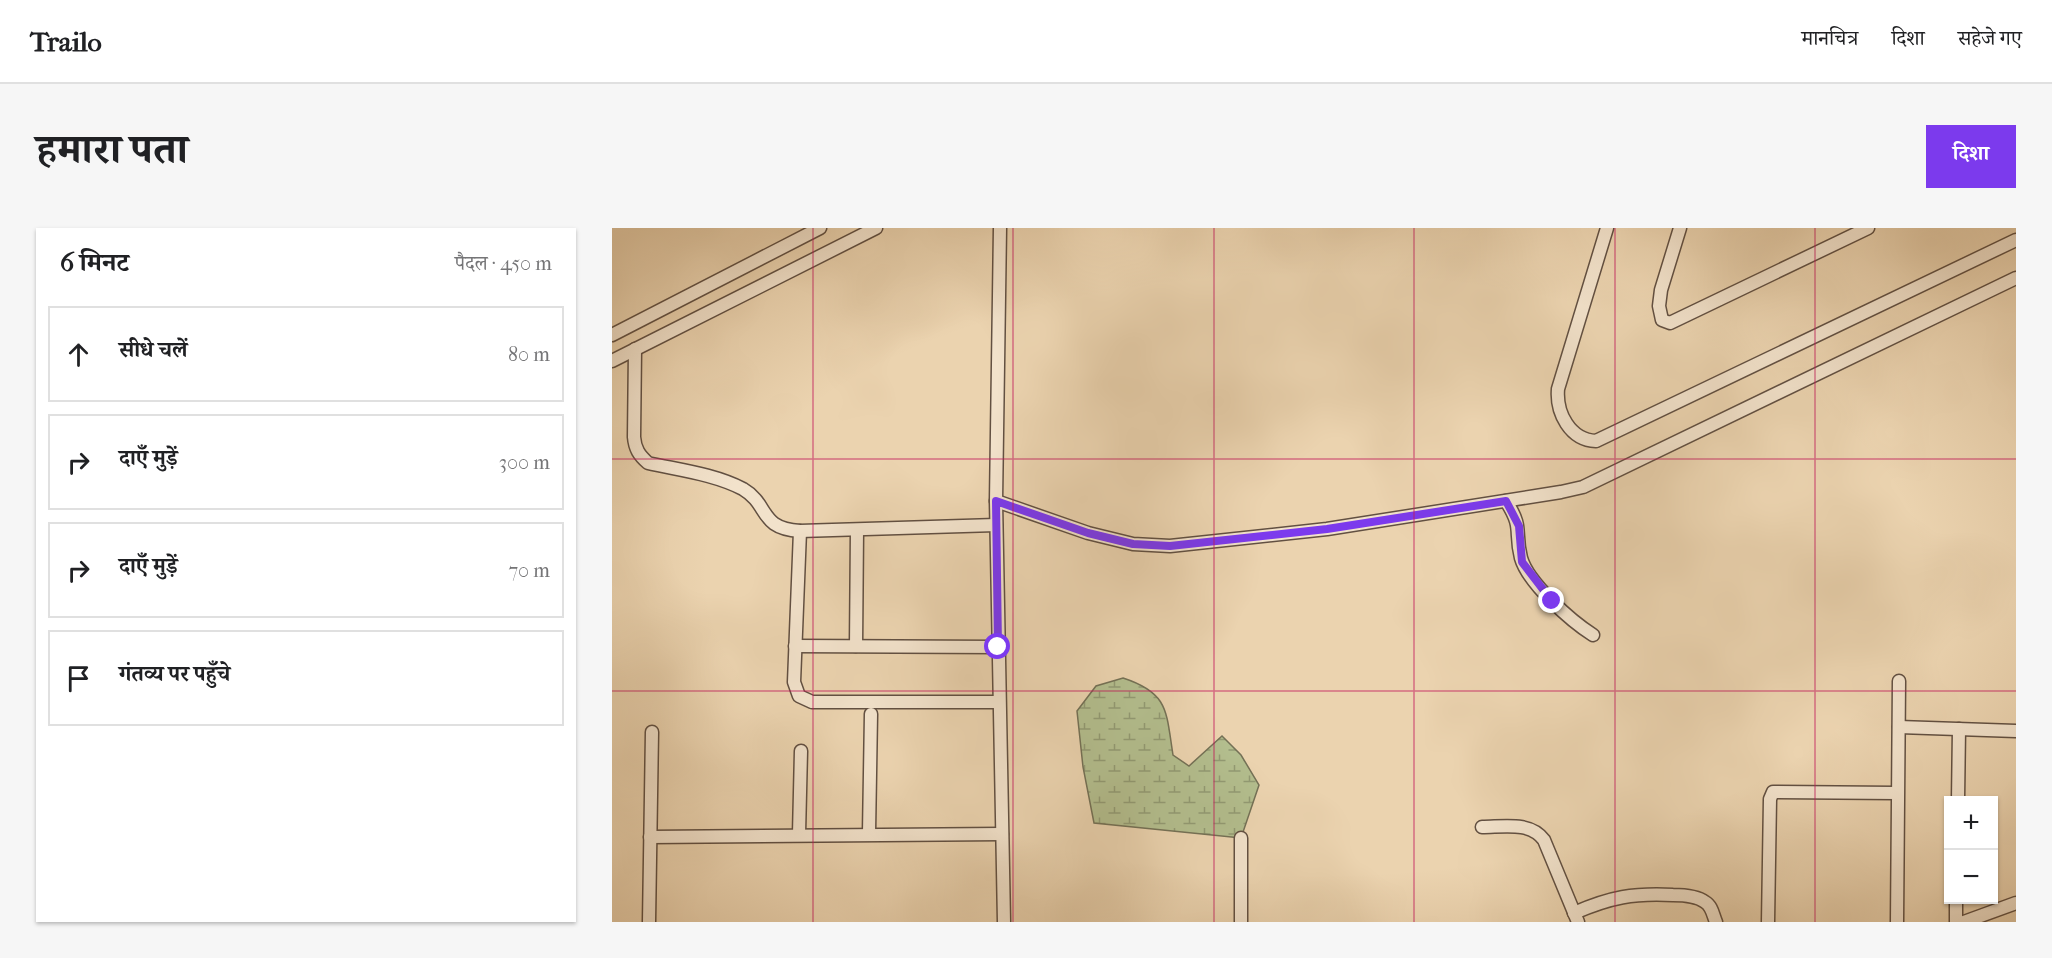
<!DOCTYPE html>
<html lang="hi">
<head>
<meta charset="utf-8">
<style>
  :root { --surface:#fff; --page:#f6f6f6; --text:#202124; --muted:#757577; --line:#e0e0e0; --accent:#7c3aed }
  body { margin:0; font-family:"IM FELL French Canon","Noto Serif Devanagari",serif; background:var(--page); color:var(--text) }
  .controls { position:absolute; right:18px; bottom:18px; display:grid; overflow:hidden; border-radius:0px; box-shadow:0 2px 4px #0004 }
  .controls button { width:54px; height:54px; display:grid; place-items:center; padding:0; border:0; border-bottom:2px solid var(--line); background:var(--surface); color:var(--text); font:30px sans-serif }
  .stop { position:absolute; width:18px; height:18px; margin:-14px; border:4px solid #7c3aed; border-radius:50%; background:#fff }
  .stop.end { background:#7c3aed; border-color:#fff; box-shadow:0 2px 6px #0008 }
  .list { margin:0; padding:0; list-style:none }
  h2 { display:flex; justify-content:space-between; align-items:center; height:78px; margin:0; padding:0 24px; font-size:26px }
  h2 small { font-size:20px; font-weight:400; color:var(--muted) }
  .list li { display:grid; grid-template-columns:39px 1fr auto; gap:18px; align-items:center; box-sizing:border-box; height:96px; margin:0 12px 12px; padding:0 12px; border:2px solid var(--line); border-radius:0px }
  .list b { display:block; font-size:22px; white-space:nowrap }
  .list em { font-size:20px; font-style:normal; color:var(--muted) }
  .icon { flex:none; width:33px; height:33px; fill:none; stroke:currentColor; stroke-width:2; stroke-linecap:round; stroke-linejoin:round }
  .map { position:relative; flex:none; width:1404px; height:694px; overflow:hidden; border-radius:0px }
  header { display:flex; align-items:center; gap:36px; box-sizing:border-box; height:84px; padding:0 30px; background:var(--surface); border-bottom:2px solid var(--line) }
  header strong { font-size:28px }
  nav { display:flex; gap:33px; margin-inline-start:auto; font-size:21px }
  .intro { display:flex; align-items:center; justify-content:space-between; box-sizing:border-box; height:144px; padding:0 36px }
  h1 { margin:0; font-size:42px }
  .button { padding:15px 27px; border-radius:0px; background:var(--accent); color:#fff; font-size:21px; font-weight:700 }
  main { display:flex; gap:36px; padding:0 36px }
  aside { flex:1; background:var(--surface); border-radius:0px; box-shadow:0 2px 4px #0004 }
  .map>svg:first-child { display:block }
  .wetland { fill:url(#wetland-marsh); stroke:#747156; stroke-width:1.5 }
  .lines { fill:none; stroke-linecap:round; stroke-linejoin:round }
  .minor-casing { stroke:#625042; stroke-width:15 }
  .minor { stroke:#f2e2cb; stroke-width:12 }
  .route { stroke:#7c3aed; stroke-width:8 }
  .grid { fill:none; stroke:#c2185b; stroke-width:1.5; stroke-opacity:0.55 }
</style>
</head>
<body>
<header>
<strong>Trailo</strong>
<nav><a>मानचित्र</a><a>दिशा</a><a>सहेजे गए</a></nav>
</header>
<div class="intro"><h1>हमारा पता</h1><a class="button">दिशा</a></div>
<main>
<aside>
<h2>6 मिनट<small>पैदल · 450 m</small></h2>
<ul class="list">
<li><svg class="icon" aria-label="ahead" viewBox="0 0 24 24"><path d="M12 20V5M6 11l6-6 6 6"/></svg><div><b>सीधे चलें</b></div><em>80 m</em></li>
<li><svg class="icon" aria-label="right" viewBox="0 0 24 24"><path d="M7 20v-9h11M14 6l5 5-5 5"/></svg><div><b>दाएँ मुड़ें</b></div><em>300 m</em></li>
<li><svg class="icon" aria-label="right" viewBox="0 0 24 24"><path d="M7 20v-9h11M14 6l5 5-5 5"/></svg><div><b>दाएँ मुड़ें</b></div><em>70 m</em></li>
<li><svg class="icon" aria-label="arrive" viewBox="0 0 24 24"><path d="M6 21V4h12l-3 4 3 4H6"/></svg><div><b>गंतव्य पर पहुँचे</b></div></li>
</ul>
</aside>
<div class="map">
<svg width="1404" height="694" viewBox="0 0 1404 694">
  <defs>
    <pattern id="wetland-marsh" width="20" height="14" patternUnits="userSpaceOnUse" patternTransform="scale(1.5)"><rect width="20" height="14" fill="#b3be8e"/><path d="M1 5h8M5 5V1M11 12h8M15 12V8" fill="none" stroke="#929a73"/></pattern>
  </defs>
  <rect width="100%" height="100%" fill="#ebd3af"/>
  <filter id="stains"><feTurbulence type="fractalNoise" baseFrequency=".00333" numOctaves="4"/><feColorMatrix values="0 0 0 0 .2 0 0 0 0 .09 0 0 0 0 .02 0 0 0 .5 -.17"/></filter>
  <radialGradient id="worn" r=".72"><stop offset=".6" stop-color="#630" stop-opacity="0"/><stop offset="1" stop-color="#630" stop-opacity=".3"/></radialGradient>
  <path class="wetland" d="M511,450C557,465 554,483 561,527L577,538L610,508L629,527L647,557L629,610L482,595L471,539L465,483L484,458Z"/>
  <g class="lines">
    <g class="minor-casing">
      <g id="minor">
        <path d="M388,0L384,273L392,694"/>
        <path d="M995,0L946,161C944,185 958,212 984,213L1404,12"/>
        <path d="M1068,0L1049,62L1047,78L1050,92L1058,95L1256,0"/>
        <path d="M0,107L208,0"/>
        <path d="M23,121L22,209C23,221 27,227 36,235C67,242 102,246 131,261C158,277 146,300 188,303L384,297"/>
        <path d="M0,133L264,0"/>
        <path d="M384,273L476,305L521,316L558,318L715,301L949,264L971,259L1404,50"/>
        <path d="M894,273C912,301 902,303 909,330C916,355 959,393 981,407"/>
        <path d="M188,303L182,454L187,468L200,474H387"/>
        <path d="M183,418L386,419"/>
        <path d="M244,418L245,302"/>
        <path d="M1287,499L1404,503"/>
        <path d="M1346,572L1347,501"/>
        <path d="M870,599C891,599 918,593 932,612L966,694"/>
        <path d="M257,605L259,486"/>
        <path d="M187,606L189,523"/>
        <path d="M38,609L390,606"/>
        <path d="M962,685C999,669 1021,665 1061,667C1071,667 1085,668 1093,674C1100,678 1101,687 1104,694"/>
        <path d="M37,694L40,504"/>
        <path d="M629,694V610"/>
        <path d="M1156,694L1158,571L1161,564L1284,565"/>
        <path d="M1285,694L1287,453"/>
        <path d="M1344,694V672"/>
        <path d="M1352,694L1404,675"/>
      </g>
    </g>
    <use href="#minor" class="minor"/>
  </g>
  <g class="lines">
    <path class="route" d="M386,419L384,273L476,305L521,316L558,318L715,301L894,273L907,298L910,334L940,373"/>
  </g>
  <path class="grid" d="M201,0V694M401,0V694M602,0V694M802,0V694M1003,0V694M1203,0V694M0,231H1404M0,463H1404"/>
  <rect width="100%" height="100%" filter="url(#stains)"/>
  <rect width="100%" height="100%" fill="url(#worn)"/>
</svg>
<div class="controls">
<button>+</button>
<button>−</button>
</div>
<div class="stop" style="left:386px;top:419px"></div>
<div class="stop end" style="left:940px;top:373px"></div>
</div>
</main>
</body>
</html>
